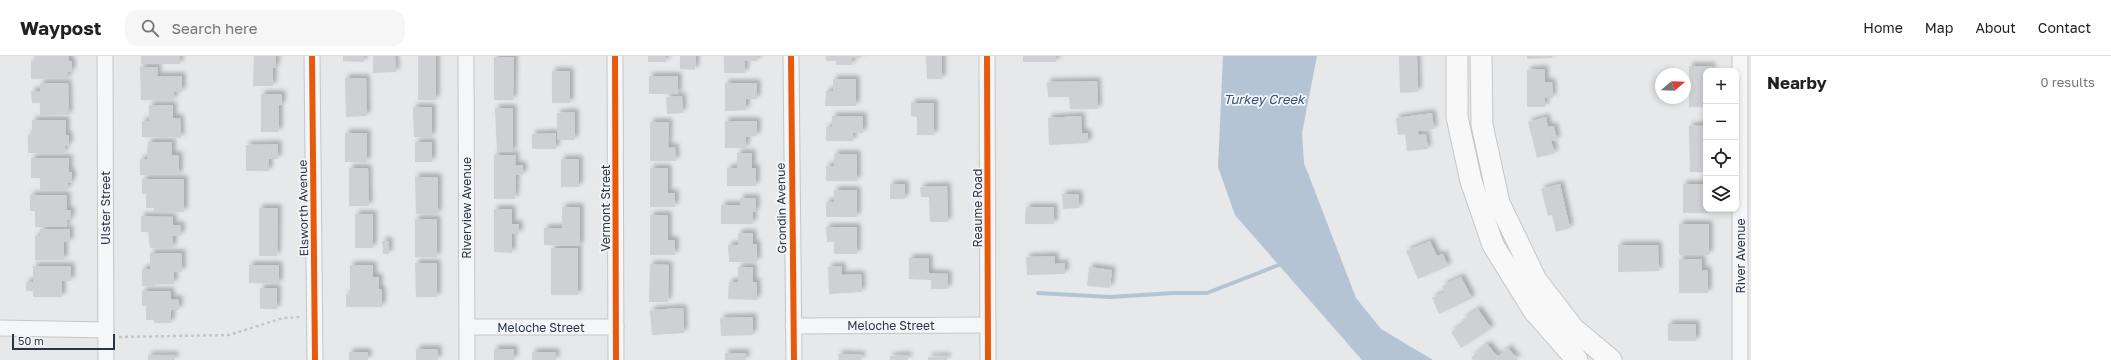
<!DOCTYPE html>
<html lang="en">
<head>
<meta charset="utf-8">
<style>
  :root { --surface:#fff; --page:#f6f6f6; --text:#202124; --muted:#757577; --line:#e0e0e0 }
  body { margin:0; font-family:"Golos Text",sans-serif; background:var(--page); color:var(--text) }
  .controls { position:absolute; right:12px; top:12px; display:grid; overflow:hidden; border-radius:8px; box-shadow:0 2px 6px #0003 }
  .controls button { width:36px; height:36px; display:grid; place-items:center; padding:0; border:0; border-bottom:1px solid var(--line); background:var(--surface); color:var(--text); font:20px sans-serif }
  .compass { position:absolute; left:1655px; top:12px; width:36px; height:36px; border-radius:50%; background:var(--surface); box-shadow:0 2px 6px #0003; rotate:71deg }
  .scale { position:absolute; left:12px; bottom:10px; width:103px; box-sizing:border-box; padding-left:4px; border:2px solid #2b3445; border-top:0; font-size:11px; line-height:14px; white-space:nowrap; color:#2b3445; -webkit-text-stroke:3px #f4f6f9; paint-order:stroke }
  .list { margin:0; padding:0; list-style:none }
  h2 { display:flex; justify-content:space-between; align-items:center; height:52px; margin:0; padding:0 16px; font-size:17px }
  h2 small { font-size:13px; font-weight:400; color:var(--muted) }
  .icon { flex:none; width:22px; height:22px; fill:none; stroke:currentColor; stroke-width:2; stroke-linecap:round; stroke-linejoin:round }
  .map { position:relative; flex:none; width:1751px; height:304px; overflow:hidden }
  header { display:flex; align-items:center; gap:24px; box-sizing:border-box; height:56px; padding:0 20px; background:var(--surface); border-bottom:1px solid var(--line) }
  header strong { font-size:19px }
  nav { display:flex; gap:22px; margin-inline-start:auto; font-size:14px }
  .search { width:280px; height:36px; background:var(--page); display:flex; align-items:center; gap:10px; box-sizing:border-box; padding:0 14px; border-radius:12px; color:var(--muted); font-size:15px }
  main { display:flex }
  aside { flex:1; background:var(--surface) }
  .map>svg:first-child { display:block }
  .water { fill:#b4c4d5 }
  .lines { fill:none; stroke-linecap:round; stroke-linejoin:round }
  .stream { stroke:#b4c4d5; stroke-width:4 }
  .building { fill:#ced0d3; filter:url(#shadow) }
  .street-casing { stroke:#c4c6c8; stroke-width:17 }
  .secondary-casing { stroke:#c4c6c8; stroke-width:23 }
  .path { stroke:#c5c6ca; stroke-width:2.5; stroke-dasharray:3 3; stroke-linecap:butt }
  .street { stroke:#f5f6f7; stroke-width:15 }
  .secondary { stroke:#f8f8f8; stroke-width:21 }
  .cycleway-casing { stroke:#f4f6f9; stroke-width:8 }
  .cycleway { stroke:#e8590c; stroke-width:6 }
  .labels { text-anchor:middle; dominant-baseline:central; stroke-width:3.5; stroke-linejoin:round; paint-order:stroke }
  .street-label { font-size:12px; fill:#2b3445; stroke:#f4f6f9 }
  .water-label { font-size:13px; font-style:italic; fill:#34527a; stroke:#f4f6f9 }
</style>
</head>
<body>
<header>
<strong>Waypost</strong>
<div class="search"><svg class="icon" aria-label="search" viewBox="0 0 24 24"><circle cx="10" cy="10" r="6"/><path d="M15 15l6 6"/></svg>Search here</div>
<nav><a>Home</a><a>Map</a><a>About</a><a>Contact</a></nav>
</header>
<main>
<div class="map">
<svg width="1751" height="304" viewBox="0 0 1751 304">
  <defs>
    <filter id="shadow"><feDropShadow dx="3.5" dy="-3.5" stdDeviation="2" flood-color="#0004"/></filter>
  </defs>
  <rect width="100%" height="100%" fill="#e6e8ea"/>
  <path class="water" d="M1223,0H1317L1302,77L1304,107L1356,242L1381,273L1433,304H1362L1235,159L1218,111Z"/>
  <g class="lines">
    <path class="stream" d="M1038,237L1110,241L1174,237H1207L1284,207"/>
  </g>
  <g class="building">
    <path d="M35,0H69V5H72V16H68V23H31V5H35Z"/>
    <rect x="141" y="0" width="39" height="8"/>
    <path d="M254,0H276V12H273V30H253Z"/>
    <path d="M343,0H364V6L343,5Z"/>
    <path d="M373,0H395L396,16L373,17Z"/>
    <rect x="418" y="0" width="18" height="44"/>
    <rect x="648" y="0" width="18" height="6"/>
    <path d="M680,0H696L695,14L680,13Z"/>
    <path d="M724,0H757V5H745V17H724Z"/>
    <path d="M826,0H861V2H852V9H836V5H826Z"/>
    <path d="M926,0H942V23H927Z"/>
    <rect x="1023" y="0" width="33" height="6"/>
    <path d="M1399,0H1417L1418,36L1400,37Z"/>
    <path d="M1527,0H1552L1553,2L1527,3Z"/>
    <path d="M494,1H514L513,44H494Z"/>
    <path d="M1689,10H1712V15H1706V51H1689Z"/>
    <path d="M140,11H158L157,20H182V36H174V44H141Z"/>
    <path d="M1545,13V26H1552L1553,42H1545V51H1527V14Z"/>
    <rect x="552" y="15" width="18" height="32"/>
    <rect x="649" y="20" width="29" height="18"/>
    <path d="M345,22H366L367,60L346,61Z"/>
    <path d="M833,23H856V50H825L826,35H833Z"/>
    <path d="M1097,25L1098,53H1070L1069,41H1048L1047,26Z"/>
    <path d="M40,27H68L69,59L40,60V47H32L31,35H40Z"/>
    <path d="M725,27H757V43H746V54L725,55Z"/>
    <path d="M261,38H282V49H279V76H261Z"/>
    <path d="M682,40L683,57L667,58L666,41Z"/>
    <path d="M911,47H934V79H917V61L911,60Z"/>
    <path d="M149,49H173V62H180L181,82L142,81V65H149Z"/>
    <path d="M413,51H432V81H414Z"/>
    <path d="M495,52H513V96H497Z"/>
    <path d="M575,56V84H557V57Z"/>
    <path d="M1432,57L1434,73L1418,75L1419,79L1426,78L1428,93L1407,95L1405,78L1398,79L1396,62Z"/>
    <path d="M832,60H863V77H853V85H826V71H832Z"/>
    <path d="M1081,60L1082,77H1088V87L1049,89L1048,62Z"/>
    <path d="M1546,61L1548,71L1554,70L1557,84L1551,85L1555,97L1537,102L1528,66Z"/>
    <path d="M32,64H66V79H69V90H65V97H28V79H32Z"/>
    <path d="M725,65H757V80L746,81V92H725Z"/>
    <path d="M650,66H669L668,91H675L676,105H650Z"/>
    <path d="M1706,69V116H1690L1689,70Z"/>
    <rect x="345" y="77" width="22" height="29"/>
    <path d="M556,77V93H532V78Z"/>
    <path d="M148,86H172V99H179V119H140V103H147Z"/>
    <rect x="415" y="86" width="17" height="20"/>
    <path d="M278,88V103H269V115H246V89Z"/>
    <path d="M737,97H752V112H756V130H727V112H737Z"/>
    <path d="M834,98H857V125H826V110H834Z"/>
    <path d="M494,99H516L515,109H523V119H516L515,143H494Z"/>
    <path d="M31,102H69V116H72V127H68V134H40V122H31Z"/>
    <rect x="561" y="103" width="18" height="28"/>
    <path d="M349,112H368L369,150H349Z"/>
    <path d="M650,112H668V137H675V151H650Z"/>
    <path d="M415,121H438V158H416Z"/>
    <path d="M142,123H184V156H154V152H146V138H142Z"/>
    <rect x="890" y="128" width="15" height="15"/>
    <path d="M1560,128L1570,172L1556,176L1552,159L1548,160L1541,133Z"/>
    <path d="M1683,128H1706V153H1709V157H1683Z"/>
    <path d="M947,130L948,166H930L929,141H921L920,131Z"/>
    <path d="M834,134H857V161H826V146H834Z"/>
    <path d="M1062,138H1079V152L1063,153Z"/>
    <path d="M30,139H67V154H71V164H67V171H35V155H30Z"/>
    <path d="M740,142H756V156H753V168H721V149H740Z"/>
    <path d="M562,151H580V190L544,189V172H562Z"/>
    <path d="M1026,151H1054V168H1025Z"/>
    <path d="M259,152H278L277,200H259Z"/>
    <path d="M494,153H512V168H519V178H512V197L494,196Z"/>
    <rect x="355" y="158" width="18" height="34"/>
    <path d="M650,159H668V184H675V199H650Z"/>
    <path d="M141,160L173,161V169H181V180H173V192H150L148,176H141Z"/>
    <rect x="415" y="163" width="22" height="38"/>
    <rect x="1679" y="168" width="30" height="31"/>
    <path d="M826,171H857V198H834V186H827Z"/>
    <path d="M40,173H70V186H64V204H35V180H40Z"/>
    <path d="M738,177H753V188H757V206H729L728,189H738Z"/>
    <path d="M382,185H389V198H383Z"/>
    <path d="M1430,185L1437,200L1443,198L1448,210L1418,223L1406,195Z"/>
    <path d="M1618,189H1658L1659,215L1618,216Z"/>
    <rect x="551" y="192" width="27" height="47"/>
    <path d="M150,197H182V216H174V228H154V230H142V213H150Z"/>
    <path d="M1055,200V208L1065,207V218L1027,219L1026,201Z"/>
    <path d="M909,202H929V217L948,218V233H931V224L909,223Z"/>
    <path d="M1679,203H1702V214H1708V237H1679Z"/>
    <path d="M415,207H437V241H416Z"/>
    <path d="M650,208L669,209L668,246H649Z"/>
    <path d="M249,209H279V228L249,227Z"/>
    <path d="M350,209H373V221H379V233L382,234V251H346V238L350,239Z"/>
    <path d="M33,210H71V225H62V241H33V235H26V226H33Z"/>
    <path d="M842,210V219L861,218L862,236L829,238L828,211Z"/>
    <path d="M738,211H753V226H757V244L728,243L729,226H738Z"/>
    <path d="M1089,211L1112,214L1110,232L1087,230Z"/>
    <path d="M1461,221L1472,242L1439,258L1432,242L1445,236L1442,230Z"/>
    <rect x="260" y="232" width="17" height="21"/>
    <path d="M142,235H171V243H179V254H171V267H154V264H146V250H142Z"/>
    <path d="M683,252L684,277L652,279L650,254Z"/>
    <path d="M1478,253L1491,272L1461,292L1451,276L1465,267L1462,264Z"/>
    <path d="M753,261V279L721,280L720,262Z"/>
    <rect x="1668" y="268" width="28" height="17"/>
    <path d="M1487,288L1498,301L1508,292L1518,304H1473L1471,302Z"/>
    <rect x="416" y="293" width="22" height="11"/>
    <rect x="494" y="293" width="20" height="11"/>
    <rect x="349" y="296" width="19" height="8"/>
    <rect x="532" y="296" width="24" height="8"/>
    <rect x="725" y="297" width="21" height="7"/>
    <path d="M838,298L862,299L861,304H839Z"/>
    <rect x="148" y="299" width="27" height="5"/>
    <path d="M908,299V304H890V300Z"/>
    <path d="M947,300V304H928V301Z"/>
  </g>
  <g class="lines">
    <g class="street-casing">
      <g id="street">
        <path d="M105,0L106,304"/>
        <path d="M312,0L315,304"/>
        <path d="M466,0L467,304"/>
        <path d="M615,0L616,304"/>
        <path d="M791,0L794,304"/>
        <path d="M987,0L988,304"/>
        <path d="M1740,0V304"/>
        <path d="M793,270L988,269"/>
        <path d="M467,271H616"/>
        <path d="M0,272L106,274"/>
      </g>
    </g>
    <g class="secondary-casing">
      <g id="secondary">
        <path d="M1457,0V61L1471,125L1493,189L1534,255L1577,304"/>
        <path d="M1481,0L1482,69L1499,147L1536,224L1573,272L1611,304"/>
      </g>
    </g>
    <path class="path" d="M119,281L229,279L283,262L301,261"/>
    <use href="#street" class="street"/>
    <use href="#secondary" class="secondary"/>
    <g class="cycleway-casing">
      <g id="cycleway">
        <path d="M312,0L315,304"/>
        <path d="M615,0L616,304"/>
        <path d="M791,0L794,304"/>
        <path d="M987,0L988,304"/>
      </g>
    </g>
    <use href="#cycleway" class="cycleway"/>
  </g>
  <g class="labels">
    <g class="street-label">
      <text transform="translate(105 152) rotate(-90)">Ulster Street</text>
      <text transform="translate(303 152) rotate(-91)">Elsworth Avenue</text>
      <text transform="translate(466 152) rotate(-90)">Riverview Avenue</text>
      <text transform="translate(605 152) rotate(-90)">Vermont Street</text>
      <text transform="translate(781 152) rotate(-91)">Grondin Avenue</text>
      <text transform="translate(977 152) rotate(-90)">Reaume Road</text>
      <text transform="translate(1740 200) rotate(-90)">River Avenue</text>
      <text x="891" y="269">Meloche Street</text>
      <text x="541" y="271">Meloche Street</text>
    </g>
    <g class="water-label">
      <text x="1264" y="43">Turkey Creek</text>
    </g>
  </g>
</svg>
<div class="controls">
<button>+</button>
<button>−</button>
<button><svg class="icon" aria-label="locate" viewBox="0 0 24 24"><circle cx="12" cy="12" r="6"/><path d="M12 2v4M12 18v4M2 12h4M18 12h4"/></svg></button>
<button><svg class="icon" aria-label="layers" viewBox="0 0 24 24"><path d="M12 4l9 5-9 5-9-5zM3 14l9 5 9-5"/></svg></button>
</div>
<svg class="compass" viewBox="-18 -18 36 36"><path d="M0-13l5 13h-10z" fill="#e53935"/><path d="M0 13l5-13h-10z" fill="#757577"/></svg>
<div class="scale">50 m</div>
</div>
<aside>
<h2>Nearby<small>0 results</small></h2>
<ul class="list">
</ul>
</aside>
</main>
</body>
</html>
